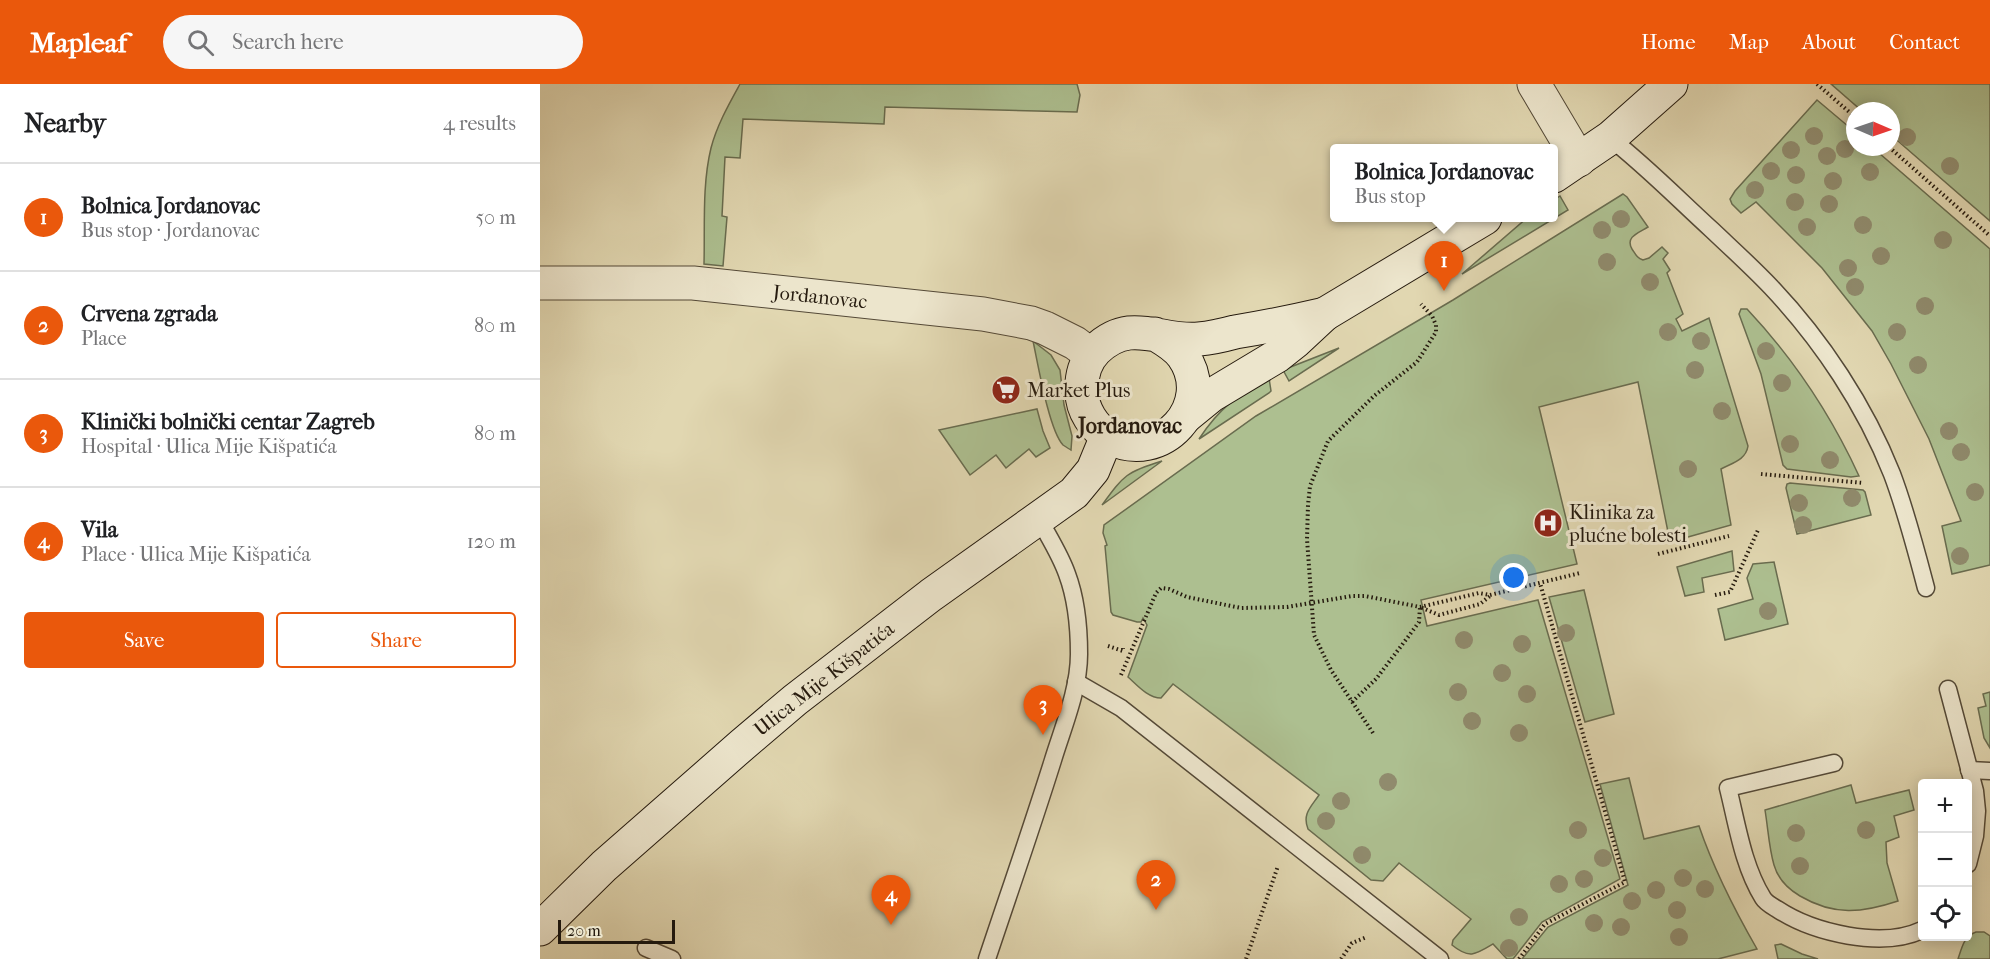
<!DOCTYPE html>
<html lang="en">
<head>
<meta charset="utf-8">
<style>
  :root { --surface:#fff; --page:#f6f6f6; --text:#202124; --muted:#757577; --line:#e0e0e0; --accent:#ea580c }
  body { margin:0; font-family:"IM FELL French Canon",serif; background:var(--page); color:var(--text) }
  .controls { position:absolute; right:18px; bottom:18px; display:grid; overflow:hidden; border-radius:6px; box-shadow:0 3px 15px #0003 }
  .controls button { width:54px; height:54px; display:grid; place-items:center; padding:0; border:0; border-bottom:2px solid var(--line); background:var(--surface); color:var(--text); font:30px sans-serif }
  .compass { position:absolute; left:1306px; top:18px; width:54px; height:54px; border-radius:50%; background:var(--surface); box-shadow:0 3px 15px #0003; rotate:92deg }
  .scale { position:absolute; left:18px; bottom:15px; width:117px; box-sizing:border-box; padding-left:6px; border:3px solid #251a0e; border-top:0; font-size:16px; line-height:21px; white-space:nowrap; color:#251a0e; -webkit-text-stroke:4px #ece5cc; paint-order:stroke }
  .you { position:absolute; left:974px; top:494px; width:21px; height:21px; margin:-15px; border:4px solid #fff; border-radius:50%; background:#1a73e8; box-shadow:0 0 0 9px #1a73e833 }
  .badge { display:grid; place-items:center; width:39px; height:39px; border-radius:50%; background:var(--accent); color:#fff; font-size:20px; font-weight:700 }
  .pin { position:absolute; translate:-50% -50px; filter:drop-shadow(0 2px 3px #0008) }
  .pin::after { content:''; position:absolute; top:32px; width:21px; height:18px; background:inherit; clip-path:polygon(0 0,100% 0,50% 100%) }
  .popup { position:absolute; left:790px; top:60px; width:228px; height:78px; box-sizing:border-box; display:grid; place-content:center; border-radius:6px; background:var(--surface); filter:drop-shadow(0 2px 4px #0005); font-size:20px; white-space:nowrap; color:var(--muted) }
  .popup b { font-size:22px; color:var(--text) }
  .popup::after { content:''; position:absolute; left:50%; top:100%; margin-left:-12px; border:12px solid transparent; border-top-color:var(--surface) }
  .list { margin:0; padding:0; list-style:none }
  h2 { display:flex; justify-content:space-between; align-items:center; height:78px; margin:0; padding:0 24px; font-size:26px }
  h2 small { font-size:20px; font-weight:400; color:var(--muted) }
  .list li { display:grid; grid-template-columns:39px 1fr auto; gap:18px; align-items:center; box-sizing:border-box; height:108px; padding:0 24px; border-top:2px solid var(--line) }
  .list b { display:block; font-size:22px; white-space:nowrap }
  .list p { margin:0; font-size:20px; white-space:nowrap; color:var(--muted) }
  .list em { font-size:20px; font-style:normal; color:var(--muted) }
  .actions { display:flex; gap:12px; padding:18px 24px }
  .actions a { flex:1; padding:14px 0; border:2px solid var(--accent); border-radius:6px; text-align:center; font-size:21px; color:var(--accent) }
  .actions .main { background:var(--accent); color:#fff }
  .icon { flex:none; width:33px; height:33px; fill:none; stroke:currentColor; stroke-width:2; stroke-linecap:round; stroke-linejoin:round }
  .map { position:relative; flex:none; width:1450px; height:875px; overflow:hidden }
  header { display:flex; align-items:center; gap:36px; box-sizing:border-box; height:84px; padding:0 30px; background:var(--accent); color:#fff }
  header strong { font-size:28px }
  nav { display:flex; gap:33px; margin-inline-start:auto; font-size:21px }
  .search { width:420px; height:54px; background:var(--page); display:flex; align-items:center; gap:15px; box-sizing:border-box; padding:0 21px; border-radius:33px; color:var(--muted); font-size:22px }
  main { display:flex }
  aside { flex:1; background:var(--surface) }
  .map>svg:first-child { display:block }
  .green { fill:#adbf90; stroke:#696c4f; stroke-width:1.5 }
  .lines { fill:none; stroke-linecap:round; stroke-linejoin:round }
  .lane-casing { stroke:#544937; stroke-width:19 }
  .street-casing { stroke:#544937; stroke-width:35 }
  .secondary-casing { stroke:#251a0e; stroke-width:35 }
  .path { stroke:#251a0e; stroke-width:4; stroke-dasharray:1.5 3; stroke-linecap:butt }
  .lane { stroke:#ece5cc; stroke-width:16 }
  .street { stroke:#ece5cc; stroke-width:33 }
  .secondary { stroke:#ece5cc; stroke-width:33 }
  .tree { fill:#908b6d }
  .labels { text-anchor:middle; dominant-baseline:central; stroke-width:6; stroke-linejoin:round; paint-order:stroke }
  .street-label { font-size:20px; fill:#251a0e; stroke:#ece5cc }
  .poi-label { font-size:20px; fill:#251a0e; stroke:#ece5cc; text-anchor:start }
  .quarter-label { font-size:22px; font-weight:bold; fill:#251a0e; stroke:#ece5cc }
</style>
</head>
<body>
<header>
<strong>Mapleaf</strong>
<div class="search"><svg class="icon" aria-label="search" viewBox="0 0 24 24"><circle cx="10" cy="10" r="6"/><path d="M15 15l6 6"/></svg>Search here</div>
<nav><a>Home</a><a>Map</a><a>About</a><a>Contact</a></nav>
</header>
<main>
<aside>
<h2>Nearby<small>4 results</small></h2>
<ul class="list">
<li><span class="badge">1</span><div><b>Bolnica Jordanovac</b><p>Bus stop · Jordanovac</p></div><em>50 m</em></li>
<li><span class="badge">2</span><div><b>Crvena zgrada</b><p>Place</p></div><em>80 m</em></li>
<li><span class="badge">3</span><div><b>Klinički bolnički centar Zagreb</b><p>Hospital · Ulica Mije Kišpatića</p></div><em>80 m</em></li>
<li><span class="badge">4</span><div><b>Vila</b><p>Place · Ulica Mije Kišpatića</p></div><em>120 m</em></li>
</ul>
<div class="actions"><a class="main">Save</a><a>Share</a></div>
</aside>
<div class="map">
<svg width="1450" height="875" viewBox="0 0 1450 875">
  <rect width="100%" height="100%" fill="#e1d7b1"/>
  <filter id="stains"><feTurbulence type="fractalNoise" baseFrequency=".00333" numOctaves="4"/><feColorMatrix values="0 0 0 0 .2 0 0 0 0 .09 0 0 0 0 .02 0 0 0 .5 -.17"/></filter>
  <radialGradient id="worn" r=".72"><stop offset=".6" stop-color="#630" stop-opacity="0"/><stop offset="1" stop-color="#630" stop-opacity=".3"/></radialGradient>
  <g class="green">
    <path d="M200,0H537L540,11L537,28L345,23L344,40L203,35L200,74L185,73L182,132L187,133L183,182L164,180C165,142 162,101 171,64C177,41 189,20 200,0Z"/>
    <path d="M1291,0H1450V137L1351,51V27H1322Z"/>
    <path d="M1277,16L1315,48V63H1332L1450,165V481L1412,490L1402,442L1421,437L1389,355L1351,280L1332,247L1282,184L1216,118L1201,129L1192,120L1190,115L1195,107Z"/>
    <path d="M1083,110L1087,113L1108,143C1098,149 1085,153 1092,165C1096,171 1097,174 1103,176L1109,174L1122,163L1128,169L1123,175L1130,186L1127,189L1143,230L1136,235L1142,247L1169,234L1208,362C1206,376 1192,379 1181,385L1191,441L1130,458L1098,298L999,323L1037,480L881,516L887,542L998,516L1080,795L1002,838L973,875H967L953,860C935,871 929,875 912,861L913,856L931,835L859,779L843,797L831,796L768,745C762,730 771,723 779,711L633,600L621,614C608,614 597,601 588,593L607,541L603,534L601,538H597L573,531L571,528L565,462L567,461L563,449L564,441L716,332L913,216Z"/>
    <path d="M1020,112L1028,126L922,190L987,134H1014V116Z"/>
    <path d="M1201,225H1207C1253,274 1291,331 1319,392L1311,393L1247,385L1243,381L1221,290L1199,230Z"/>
    <path d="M493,257L511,271L520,286L524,321L532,352L531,366C529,365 526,363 523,361C509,346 498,280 493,257Z"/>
    <path d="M799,264L749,297L743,286Z"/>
    <path d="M729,294L731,307L729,309L659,355C681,322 695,314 729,294Z"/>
    <path d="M497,325L503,347L510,364L496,373L489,365L466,384L456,371L430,391L399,346Z"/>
    <path d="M622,377L562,421C584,391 586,388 622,377Z"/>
    <path d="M1250,399L1323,406L1325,408L1331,431L1257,450L1246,404L1247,400Z"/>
    <path d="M1192,467L1194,487L1162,494L1164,508L1145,512L1137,483Z"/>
    <path d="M1234,478L1248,540L1185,556L1178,525L1213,515L1207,494L1213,480Z"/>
    <path d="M1044,506L1074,630L1045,638L1009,513Z"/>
    <path d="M1450,608V664L1444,654L1438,624L1446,622L1443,610Z"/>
    <path d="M1089,694L1104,755L1159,742C1174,786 1194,825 1217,865L1178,875H982L1008,843L1088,801L1060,700Z"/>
    <path d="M1311,701L1316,719L1369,706L1374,726L1354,732L1359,753L1346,758L1347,779L1358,817C1322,829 1294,832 1260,812C1248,805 1238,795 1234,781C1229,764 1228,744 1225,726Z"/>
    <path d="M1436,848H1444L1450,852V875H1418C1422,863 1424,852 1436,848Z"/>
    <path d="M1241,860L1262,870L1278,875H1238L1235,861Z"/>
  </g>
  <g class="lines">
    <g class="lane-casing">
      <g id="lane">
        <path d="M1070,54C1107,83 1138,115 1172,146C1192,165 1212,183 1231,203C1282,257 1325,322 1352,390C1366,427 1376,466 1386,504"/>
        <path d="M536,598L581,624L900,875"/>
        <path d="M1408,605L1435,707L1437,727L1435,752L1428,780"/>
        <path d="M1294,679L1188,704C1197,740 1203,782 1223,814C1226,819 1232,822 1237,825C1273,849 1342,865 1382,846"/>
        <path d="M1429,686L1450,687"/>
        <path d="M106,864L132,875"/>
        <path d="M447,875C469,809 492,743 513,676C523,643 539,606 539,570C539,544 536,514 527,490C520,470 508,452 498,433"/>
      </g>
    </g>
    <g class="street-casing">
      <g id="street">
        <path d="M994,0L1039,76"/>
        <path d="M0,199H153L443,230L491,239L505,244L535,259L551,271"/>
      </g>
    </g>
    <g class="secondary-casing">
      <g id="secondary">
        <path d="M1014,92L1070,54L1131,0"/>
        <path d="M615,250C625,256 636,262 643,272C677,320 621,382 569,353C554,344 542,326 542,308C541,293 545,277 556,266C591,232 620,259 659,255C671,254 684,251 695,248C725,243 755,237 785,230"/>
        <path d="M645,333L672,311L737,272L756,257L785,230L945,134"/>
        <path d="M0,845L64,782L202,661L255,616L391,511L534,409L553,386L567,352"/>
      </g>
    </g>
    <g class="path">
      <path d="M1277,0L1315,33"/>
      <path d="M1349,63L1450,152"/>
      <path d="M1221,390L1324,399"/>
      <path d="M1118,470L1189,452"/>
      <path d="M1175,511L1190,508L1218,446"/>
      <path d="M568,562L583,567V564"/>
      <path d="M581,591L616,509L621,504L629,505L647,513L701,524L747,523L812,512H825L880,523L939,509L950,511L1040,489"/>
      <path d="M812,618L836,595L868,553L879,538L880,523L899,531L940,520L950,512"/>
      <path d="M833,649L791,586L774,551L767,455L768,421L770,402L788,357L834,312L877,278L896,248V241L892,232L881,220"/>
      <path d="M706,875L738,782"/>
      <path d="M801,875L812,859L827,853"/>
      <path d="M979,875L1005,840L1085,798L1000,499"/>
    </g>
    <use href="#lane" class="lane"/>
    <use href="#street" class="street"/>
    <use href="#secondary" class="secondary"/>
  </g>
  <g class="tree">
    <circle cx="1274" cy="52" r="9"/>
    <circle cx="1367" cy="53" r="9"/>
    <circle cx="1305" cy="65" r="9"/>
    <circle cx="1251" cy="66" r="9"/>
    <circle cx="1287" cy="72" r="9"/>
    <circle cx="1410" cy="82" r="9"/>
    <circle cx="1231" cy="87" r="9"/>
    <circle cx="1330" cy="88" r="9"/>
    <circle cx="1256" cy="91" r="9"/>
    <circle cx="1293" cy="97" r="9"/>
    <circle cx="1215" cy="106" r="9"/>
    <circle cx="1255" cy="118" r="9"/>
    <circle cx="1289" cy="120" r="9"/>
    <circle cx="1081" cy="135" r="9"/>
    <circle cx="1323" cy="141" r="9"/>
    <circle cx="1267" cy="143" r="9"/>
    <circle cx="1062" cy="146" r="9"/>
    <circle cx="1403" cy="156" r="9"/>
    <circle cx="1341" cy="172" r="9"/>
    <circle cx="1067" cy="178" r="9"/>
    <circle cx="1308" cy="184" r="9"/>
    <circle cx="1110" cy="198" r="9"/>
    <circle cx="1315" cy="203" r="9"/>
    <circle cx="1385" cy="222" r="9"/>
    <circle cx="1128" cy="248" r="9"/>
    <circle cx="1357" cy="248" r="9"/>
    <circle cx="1161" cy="257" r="9"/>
    <circle cx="1226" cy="267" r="9"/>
    <circle cx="1378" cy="281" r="9"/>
    <circle cx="1155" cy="286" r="9"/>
    <circle cx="1242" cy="299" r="9"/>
    <circle cx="1182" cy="327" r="9"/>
    <circle cx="1409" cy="347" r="9"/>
    <circle cx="1250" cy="360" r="9"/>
    <circle cx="1421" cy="368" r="9"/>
    <circle cx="1290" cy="376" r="9"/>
    <circle cx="1148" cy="385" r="9"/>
    <circle cx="1435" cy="408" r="9"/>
    <circle cx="1312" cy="414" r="9"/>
    <circle cx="1259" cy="419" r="9"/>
    <circle cx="1263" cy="441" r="9"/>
    <circle cx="1420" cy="472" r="9"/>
    <circle cx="1228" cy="527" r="9"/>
    <circle cx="1026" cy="549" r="9"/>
    <circle cx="924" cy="556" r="9"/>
    <circle cx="982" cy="560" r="9"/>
    <circle cx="962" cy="589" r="9"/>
    <circle cx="918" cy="608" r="9"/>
    <circle cx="987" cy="610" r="9"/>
    <circle cx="932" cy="637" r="9"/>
    <circle cx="979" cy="649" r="9"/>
    <circle cx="848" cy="698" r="9"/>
    <circle cx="801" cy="717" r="9"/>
    <circle cx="786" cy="737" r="9"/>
    <circle cx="1038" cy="746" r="9"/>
    <circle cx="1326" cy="746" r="9"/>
    <circle cx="1256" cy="749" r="9"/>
    <circle cx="822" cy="771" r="9"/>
    <circle cx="1063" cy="774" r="9"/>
    <circle cx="1260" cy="782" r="9"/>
    <circle cx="1143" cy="794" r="9"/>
    <circle cx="1044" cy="795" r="9"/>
    <circle cx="1019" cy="800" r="9"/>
    <circle cx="1165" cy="805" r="9"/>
    <circle cx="1116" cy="806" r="9"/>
    <circle cx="1092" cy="817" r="9"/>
    <circle cx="1137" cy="826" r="9"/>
    <circle cx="979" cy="833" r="9"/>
    <circle cx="1054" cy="839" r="9"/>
    <circle cx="1081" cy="843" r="9"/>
    <circle cx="1139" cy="853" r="9"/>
    <circle cx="969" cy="864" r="9"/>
  </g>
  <defs>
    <g id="supermarket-disc" transform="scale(1.5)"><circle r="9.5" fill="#8f2418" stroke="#ece5cc"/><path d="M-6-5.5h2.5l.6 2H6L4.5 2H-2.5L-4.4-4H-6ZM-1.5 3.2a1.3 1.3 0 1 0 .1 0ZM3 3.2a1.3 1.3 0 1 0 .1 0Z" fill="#fff"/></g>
    <g id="hospital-disc" transform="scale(1.5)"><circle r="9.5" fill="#8f2418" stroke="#ece5cc"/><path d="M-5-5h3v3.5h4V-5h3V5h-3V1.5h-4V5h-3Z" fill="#fff"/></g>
  </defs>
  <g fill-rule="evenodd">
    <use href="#supermarket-disc" x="466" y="306"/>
    <use href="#hospital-disc" x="1008" y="439"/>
  </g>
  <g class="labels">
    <g class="street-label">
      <text transform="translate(280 213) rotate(6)">Jordanovac</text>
      <text transform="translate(284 595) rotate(-38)">Ulica Mije Kišpatića</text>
    </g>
    <g class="poi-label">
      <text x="487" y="306">Market Plus</text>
      <text x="1029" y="428">Klinika za<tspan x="1029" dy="23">plućne bolesti</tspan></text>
    </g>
    <g class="quarter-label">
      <text x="590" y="342">Jordanovac</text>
    </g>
  </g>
  <rect width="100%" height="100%" filter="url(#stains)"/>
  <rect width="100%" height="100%" fill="url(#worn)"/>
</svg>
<div class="controls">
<button>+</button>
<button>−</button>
<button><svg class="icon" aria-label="locate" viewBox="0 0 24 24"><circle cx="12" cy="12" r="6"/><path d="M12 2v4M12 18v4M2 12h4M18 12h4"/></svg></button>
</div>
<svg class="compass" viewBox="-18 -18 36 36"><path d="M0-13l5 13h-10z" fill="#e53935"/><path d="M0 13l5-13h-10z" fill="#757577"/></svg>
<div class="scale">20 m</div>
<div class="you"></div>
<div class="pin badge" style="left:904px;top:207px">1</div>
<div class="popup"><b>Bolnica Jordanovac</b>Bus stop</div>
<div class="pin badge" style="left:616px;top:826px">2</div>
<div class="pin badge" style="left:503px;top:651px">3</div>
<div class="pin badge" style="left:351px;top:841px">4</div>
</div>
</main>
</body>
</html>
